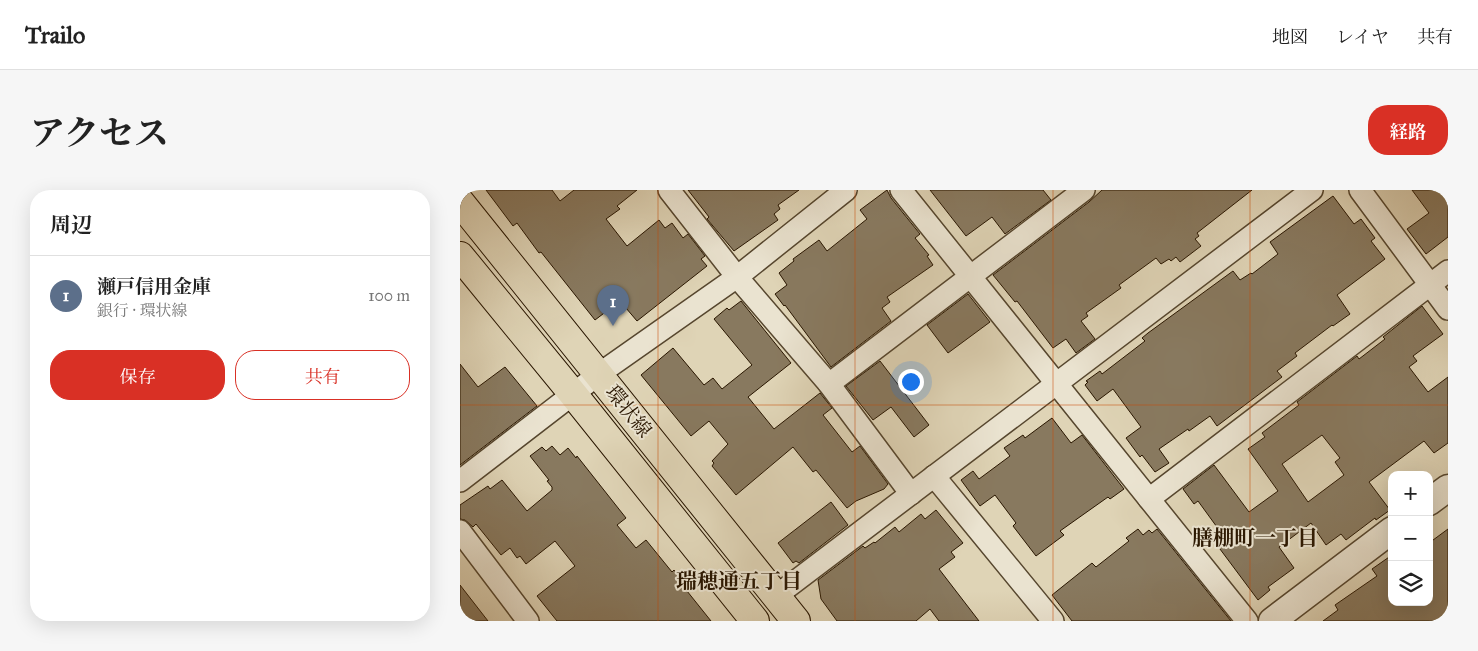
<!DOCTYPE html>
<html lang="ja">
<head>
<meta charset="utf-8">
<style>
  :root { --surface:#fff; --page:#f6f6f6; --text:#222; --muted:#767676; --line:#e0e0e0; --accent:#d93025 }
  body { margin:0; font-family:"IM FELL Great Primer","Noto Serif JP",serif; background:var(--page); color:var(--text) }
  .controls { position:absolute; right:15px; bottom:15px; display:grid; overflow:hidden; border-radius:10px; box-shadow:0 5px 20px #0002 }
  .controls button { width:45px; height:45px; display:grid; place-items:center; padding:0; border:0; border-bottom:1px solid var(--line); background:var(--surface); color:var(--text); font:25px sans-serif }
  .you { position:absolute; left:450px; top:191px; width:18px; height:18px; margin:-12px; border:4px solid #fff; border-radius:50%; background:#1a73e8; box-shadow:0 0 0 8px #1a73e833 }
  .badge { display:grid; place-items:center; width:32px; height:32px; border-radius:50%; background:var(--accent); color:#fff; font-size:16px; font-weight:700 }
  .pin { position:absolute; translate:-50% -41px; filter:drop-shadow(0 1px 2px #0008) }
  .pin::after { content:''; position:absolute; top:26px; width:18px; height:15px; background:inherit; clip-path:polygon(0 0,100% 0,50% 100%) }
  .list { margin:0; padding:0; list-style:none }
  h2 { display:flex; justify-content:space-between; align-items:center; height:65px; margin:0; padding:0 20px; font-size:21px }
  h2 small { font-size:16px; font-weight:400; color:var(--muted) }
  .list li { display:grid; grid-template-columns:32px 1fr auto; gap:15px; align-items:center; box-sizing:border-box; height:80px; padding:0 20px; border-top:1px solid var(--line) }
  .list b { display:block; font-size:19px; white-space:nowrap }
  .list p { margin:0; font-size:16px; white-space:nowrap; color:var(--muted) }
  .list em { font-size:16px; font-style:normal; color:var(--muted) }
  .actions { display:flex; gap:10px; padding:15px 20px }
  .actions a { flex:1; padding:11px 0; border:1px solid var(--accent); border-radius:20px; text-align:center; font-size:18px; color:var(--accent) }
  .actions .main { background:var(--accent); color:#fff }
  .icon { flex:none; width:28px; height:28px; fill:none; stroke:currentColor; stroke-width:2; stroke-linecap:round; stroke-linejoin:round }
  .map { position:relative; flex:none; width:988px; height:431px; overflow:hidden; border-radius:20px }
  header { display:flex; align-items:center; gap:30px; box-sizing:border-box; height:70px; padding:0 25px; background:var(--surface); border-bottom:1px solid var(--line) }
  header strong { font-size:24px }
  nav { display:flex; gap:28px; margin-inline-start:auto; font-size:18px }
  .intro { display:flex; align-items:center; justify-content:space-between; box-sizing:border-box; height:120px; padding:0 30px }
  h1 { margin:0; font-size:35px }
  .button { padding:12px 22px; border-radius:20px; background:var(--accent); color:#fff; font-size:18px; font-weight:700 }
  main { display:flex; gap:30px; padding:0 30px }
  aside { flex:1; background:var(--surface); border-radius:20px; box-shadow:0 5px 20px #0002 }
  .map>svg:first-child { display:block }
  .building { fill:#88795f; stroke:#291600; fill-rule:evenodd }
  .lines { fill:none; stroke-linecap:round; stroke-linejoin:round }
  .minor-casing { stroke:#56462e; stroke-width:24 }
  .tertiary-casing { stroke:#56462e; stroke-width:29 }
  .primary-casing { stroke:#291600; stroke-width:30 }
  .minor { stroke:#eae3d0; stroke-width:21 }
  .tertiary { stroke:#eae3d0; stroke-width:26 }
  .primary { stroke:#dfd4b6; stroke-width:28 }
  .grid { fill:none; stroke:#cb4f0a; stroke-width:1; stroke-opacity:0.55 }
  .labels { text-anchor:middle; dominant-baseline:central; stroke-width:4; stroke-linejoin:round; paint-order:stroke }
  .street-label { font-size:20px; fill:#291600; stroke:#eae3d0 }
  .neighbourhood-label { font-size:21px; font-weight:bold; fill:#291600; stroke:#eae3d0 }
</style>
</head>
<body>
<header>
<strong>Trailo</strong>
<nav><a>地図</a><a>レイヤ</a><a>共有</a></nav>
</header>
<div class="intro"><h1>アクセス</h1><a class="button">経路</a></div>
<main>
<aside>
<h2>周辺<small></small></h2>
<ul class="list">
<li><span class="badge" style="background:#5c6f8a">1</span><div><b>瀬戸信用金庫</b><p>銀行 · 環状線</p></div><em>100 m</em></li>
</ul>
<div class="actions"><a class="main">保存</a><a>共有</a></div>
</aside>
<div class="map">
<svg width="988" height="431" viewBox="0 0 988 431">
  <rect width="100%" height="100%" fill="#dfd4b6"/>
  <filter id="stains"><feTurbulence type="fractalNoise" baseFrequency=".004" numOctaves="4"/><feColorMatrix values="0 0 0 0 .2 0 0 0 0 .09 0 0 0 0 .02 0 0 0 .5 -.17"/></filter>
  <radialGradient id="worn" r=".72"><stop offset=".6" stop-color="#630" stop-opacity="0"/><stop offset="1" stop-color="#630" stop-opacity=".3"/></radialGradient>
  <g class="building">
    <path d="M26,0H92L100,11L114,0H177L157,16L160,19L146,29L167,56L199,30L205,38L212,33L223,48L228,44L245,66L241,69L247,76L177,131L160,111L135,130L81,62L79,63L57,33L53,36Z"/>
    <path d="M228,0H339L318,15L320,19L314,24L318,30L274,61L247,29L249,27Z"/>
    <path d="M427,0L431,8L460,44L455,48L469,65L467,66L473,75L427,107L430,112L422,118L431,131L371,177L325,115L324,116L315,104L327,95L319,83L334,71L333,69L359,50L367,61L407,29L400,20Z"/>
    <path d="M470,0H583L591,10L545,44L532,27L506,46Z"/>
    <path d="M642,0H792L737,43L739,46L735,49L741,56L720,72L716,67L711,71L709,69L701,74L696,68L659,95L661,98L626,123L628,126L621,131L635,149L616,163L606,149L593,158L557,111L555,112L533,85L629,12Z"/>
    <path d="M952,0H988V47L966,64L947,39L969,23Z"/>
    <path d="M873,6L894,34L901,29L915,48L911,51L925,69L877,105L890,124L873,136L872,135L835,163L837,166L817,181L822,187L757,236L750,226L729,241L728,239L699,259L709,273L695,282L682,265L680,267L666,248L681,237L653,199L637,211L625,195L628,192L626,191L640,181L642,184L685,151L682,148L688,143L773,81L780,90L791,83L792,84L818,64L810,52Z"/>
    <path d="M508,104L530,132L488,163L467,135Z"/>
    <path d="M281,111L331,173L288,207L314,239L360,203L372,218L363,225L392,262L400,256L428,294L424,299L396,311L387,318L356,280L353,282L333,257L276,305L252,276L254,273L252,271L268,254L249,231L231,246L181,185L213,158L244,195L253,188L262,199L292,175L254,129L267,118L269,120Z"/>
    <path d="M962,116L983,144L953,166L957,171L949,177L968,202L988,187V253L974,263L964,251L909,292L930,320L916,330L915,328L886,350L881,344L866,355L851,333L819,357L834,378L808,397L810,400L798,410L754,351L762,344L738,311L734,314L723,299L754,275L789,322L818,301L788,259L805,247L802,243L839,215L837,212L897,166L899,169L925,149L923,147ZM862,245L880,268L875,272L884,285L848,312L822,274Z"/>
    <path d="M420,171L469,235L454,247L431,217L413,230L386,196Z"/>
    <path d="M0,174L18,197L45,177L77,216L0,275Z"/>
    <path d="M592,228L611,253L622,245L664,299L650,309L648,307L600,341L604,345L576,366L553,336L556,333L535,305L520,316L501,290L513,281L519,289L550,266L544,258L563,245L565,248Z"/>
    <path d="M92,256L100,265L108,258L116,268L117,266L166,328L157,335L176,358L186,350L212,382L214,380L225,394L223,396L251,431H97L77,406L115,376L95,351L66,374L60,366L57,368L50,358L41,365L16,334L13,337L5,330L0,329V315L28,296L30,299L42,290L67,321L92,300V297L87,291L89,290L70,266L82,257L86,261Z"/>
    <path d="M371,312L388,335L339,373L336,371L333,373L318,353Z"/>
    <path d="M476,320L503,353L491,362L495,367L479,379L519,431H479L470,419L456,431H377L361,409L358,390L403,356L405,358L414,352L415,353L435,337L439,342L461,324L465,329Z"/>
    <path d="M678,339L683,345L689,340L692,343L697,339L771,431H612L592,405L632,373L636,377L669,351L666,348Z"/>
    <path d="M988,339V431H863L878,420L875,415L917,386L912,379L932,365V412H969V353Z"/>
    <path d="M0,395L28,431H0Z"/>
  </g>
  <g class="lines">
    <g class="minor-casing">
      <g id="minor">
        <path d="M209,0L277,87L369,194L451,304"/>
        <path d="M441,0L787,431"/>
        <path d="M900,0L988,119"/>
        <path d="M369,194L624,0"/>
        <path d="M474,286L593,431"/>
        <path d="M0,291L139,184L277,87L386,0"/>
        <path d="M689,309L988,81"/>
        <path d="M0,341L68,431"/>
        <path d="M316,406L852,0"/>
      </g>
    </g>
    <g class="tertiary-casing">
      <g id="tertiary">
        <path d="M969,312L988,298"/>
        <path d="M812,431L932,340"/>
      </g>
    </g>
    <g class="primary-casing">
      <g id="primary">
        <path d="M0,12L336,431"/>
        <path d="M0,66L113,204L295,431"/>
      </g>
    </g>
    <use href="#minor" class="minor"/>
    <use href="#tertiary" class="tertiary"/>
    <use href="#primary" class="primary"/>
  </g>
  <path class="grid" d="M198,0V431M395,0V431M593,0V431M790,0V431M0,215H988"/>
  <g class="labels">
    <g class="street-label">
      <text transform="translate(169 221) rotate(51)">環状線</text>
    </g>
    <g class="neighbourhood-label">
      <text x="795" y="348">膳棚町一丁目</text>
      <text x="279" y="391">瑞穂通五丁目</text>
    </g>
  </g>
  <rect width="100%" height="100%" filter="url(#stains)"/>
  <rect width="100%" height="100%" fill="url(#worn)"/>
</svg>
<div class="controls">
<button>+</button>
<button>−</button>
<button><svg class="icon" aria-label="layers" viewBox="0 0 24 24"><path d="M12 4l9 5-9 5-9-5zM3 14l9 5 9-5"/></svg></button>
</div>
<div class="you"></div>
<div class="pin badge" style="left:153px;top:136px;background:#5c6f8a">1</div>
</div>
</main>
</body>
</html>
